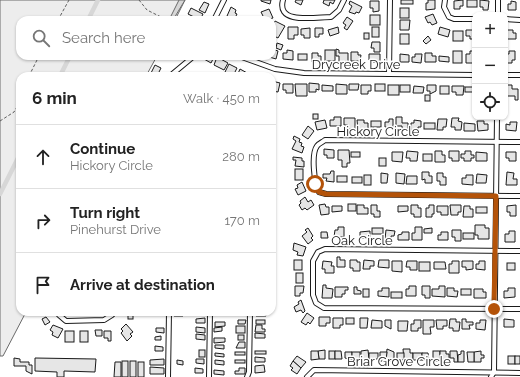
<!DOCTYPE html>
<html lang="en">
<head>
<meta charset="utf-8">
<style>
  :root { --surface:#fff; --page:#f2f2f2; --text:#222; --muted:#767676; --line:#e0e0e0 }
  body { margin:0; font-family:Raleway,sans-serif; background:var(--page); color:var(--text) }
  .controls { position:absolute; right:12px; top:12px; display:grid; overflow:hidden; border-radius:8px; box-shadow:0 1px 3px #0004 }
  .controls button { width:36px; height:36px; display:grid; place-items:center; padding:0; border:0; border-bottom:1px solid var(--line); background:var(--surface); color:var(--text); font:20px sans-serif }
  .stop { position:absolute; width:12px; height:12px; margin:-9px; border:3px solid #b45309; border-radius:50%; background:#fff }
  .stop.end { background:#b45309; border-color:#fff; box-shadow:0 1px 4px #0008 }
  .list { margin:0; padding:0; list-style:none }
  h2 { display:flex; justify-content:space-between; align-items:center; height:52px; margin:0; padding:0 16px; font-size:17px }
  h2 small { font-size:13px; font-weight:400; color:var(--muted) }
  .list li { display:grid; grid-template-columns:26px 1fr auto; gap:12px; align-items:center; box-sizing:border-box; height:64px; padding:0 16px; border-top:1px solid var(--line) }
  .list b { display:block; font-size:15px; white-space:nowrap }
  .list p { margin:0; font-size:13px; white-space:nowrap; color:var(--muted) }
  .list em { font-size:13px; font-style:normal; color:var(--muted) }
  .icon { flex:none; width:22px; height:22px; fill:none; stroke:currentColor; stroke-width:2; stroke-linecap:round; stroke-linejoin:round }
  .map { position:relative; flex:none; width:520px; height:377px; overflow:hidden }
  .search { position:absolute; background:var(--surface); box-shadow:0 1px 3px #0004; left:16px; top:16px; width:260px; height:44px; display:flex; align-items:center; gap:10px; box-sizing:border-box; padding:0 14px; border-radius:12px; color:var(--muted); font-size:15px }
  .panel { position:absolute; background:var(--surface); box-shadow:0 1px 3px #0004; left:16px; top:72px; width:260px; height:244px; border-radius:12px }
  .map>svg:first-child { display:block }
  .built { fill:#ededed; stroke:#6a6a6a }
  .water { fill:#d7d7d7; stroke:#6a6a6a }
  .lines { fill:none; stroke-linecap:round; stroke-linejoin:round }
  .canal { stroke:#d7d7d7; stroke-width:4.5 }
  .building { fill:#e6e6e6; stroke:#1a1a1a }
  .street-casing { stroke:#1a1a1a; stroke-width:6 }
  .path { stroke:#5f5f5f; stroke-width:1; stroke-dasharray:3 2; stroke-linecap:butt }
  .street { stroke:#fff; stroke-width:4 }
  .route { stroke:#b45309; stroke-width:5 }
  .labels { text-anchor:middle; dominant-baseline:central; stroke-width:3; stroke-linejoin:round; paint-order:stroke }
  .street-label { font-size:13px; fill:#1a1a1a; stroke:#fff }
</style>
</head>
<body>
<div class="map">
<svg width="520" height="377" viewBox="0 0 520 377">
  <rect width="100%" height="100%" fill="#fff"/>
  <path class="built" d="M0,0H185L175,20H20V56H157L146,76H20V312H26L3,356H0Z"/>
  <path class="water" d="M179,0H185L173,20L171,16Z"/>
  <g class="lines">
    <g class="canal">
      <path d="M88,20L98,0"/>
      <path d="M60,76L70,56"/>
      <path d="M0,194L20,154"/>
    </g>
  </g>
  <g class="building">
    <path d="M261,0H271L270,4L261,1Z"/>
    <path d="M296,0H303L301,5L295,2Z"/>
    <path d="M324,0H335L333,4L330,2L329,6L323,3Z"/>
    <rect x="401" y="0" width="12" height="4"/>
    <path d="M428,0H435V9L426,10V3H428Z"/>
    <path d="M463,0V6H460V9H454V1Z"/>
    <rect x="467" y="0" width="10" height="7"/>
    <path d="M480,0L489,1L488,10H483V7H480Z"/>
    <path d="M350,1L362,7L359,13L356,12L355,14L349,12L352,6L349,4Z"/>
    <path d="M370,1H379V11L373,12V8H370Z"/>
    <path d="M511,1L516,2V10H508V4H511Z"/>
    <path d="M204,2L209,4L205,13L199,10Z"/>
    <path d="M231,7L236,10L235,13L237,14L234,20L227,16Z"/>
    <path d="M191,8L203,14L200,20L193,19L194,17L188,14Z"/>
    <rect x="400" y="8" width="9" height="10"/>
    <path d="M269,9L273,18L265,20L261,12Z"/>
    <path d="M433,14L437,23L432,25L430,22L428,23L425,17Z"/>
    <rect x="370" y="15" width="10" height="10"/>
    <path d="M347,17L353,21L347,30L344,28L346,25L343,23Z"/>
    <path d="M400,20H410L409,30H400Z"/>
    <path d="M275,21L285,26L278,38L272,35L275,29L272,26Z"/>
    <path d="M288,27H298V35H294V39H288Z"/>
    <path d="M338,27L339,33L330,36L328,30Z"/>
    <rect x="372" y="27" width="7" height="10"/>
    <path d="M440,27L450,30L448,37L438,34Z"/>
    <path d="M310,28V38H304V35H301V29Z"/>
    <path d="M315,28H323V34H319V37H315Z"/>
    <path d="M466,30H475V39H470V36H466Z"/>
    <path d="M507,30H513V33H516V39H507Z"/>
    <rect x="453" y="31" width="10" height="10"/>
    <rect x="364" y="33" width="5" height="6"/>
    <rect x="400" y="34" width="9" height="10"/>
    <path d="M428,36L431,40L426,44L423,41Z"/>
    <path d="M372,42H380V52H374V48H371Z"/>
    <path d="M277,43L283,45L281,50L276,48Z"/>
    <path d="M272,49L278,51L276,59L266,56H272Z"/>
    <path d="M336,49L339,50V53H348V62H339V56H336Z"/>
    <path d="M287,50L293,51V60L283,59V53H287Z"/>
    <rect x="325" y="50" width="10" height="11"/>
    <rect x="453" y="51" width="9" height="12"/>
    <path d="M470,51H475V63H466V54H470Z"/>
    <path d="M509,51H515V60H512V63H506V54H509Z"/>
    <path d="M351,52H358V55H361L360,61H351Z"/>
    <path d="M312,53H318V56H321V61L312,62Z"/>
    <path d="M425,53H432V56H436V62H425Z"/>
    <rect x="298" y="54" width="9" height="6"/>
    <path d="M369,54H380V63L373,62V60H369Z"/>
    <path d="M400,54L409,55V62H400Z"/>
    <path d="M415,54H422L421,63L412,62V57H415Z"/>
    <path d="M206,56L214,57L211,63L204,59Z"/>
    <path d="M439,56L449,57V62L439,61Z"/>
    <path d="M217,57L228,63L224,70L214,65Z"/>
    <path d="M229,64L237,68L233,76L225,72Z"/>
    <path d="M155,65L161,68L157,76L151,73Z"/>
    <path d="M240,69L249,74L248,76H237Z"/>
    <path d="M272,81L280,83L278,92L272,91Z"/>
    <path d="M309,83L319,84V90L316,89V92H309Z"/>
    <path d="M283,84H293V93H286V90H283Z"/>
    <path d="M295,84H307V96H296Z"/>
    <path d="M336,84L347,85V94H336Z"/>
    <path d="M349,84H359L358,90H349Z"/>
    <rect x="375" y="84" width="10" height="7"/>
    <path d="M322,85L333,86V91H322Z"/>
    <path d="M361,85H371V91H368V94H361Z"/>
    <rect x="388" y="85" width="11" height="10"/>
    <rect x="400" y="85" width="10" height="7"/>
    <path d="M427,85H436V91L430,94V91H427Z"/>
    <path d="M505,85H512V89H518V100H515V96H505Z"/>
    <path d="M414,86L424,87L423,93H413Z"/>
    <rect x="440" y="86" width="9" height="8"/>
    <path d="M452,86H464L463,95H456V92H452Z"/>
    <rect x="465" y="87" width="10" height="5"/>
    <rect x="425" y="95" width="5" height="6"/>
    <rect x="313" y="114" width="5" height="5"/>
    <path d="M334,117H341V126H330V120H334Z"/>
    <path d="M396,117H402V123H408V130H402V126H396Z"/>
    <path d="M344,118H355V129H348V125H344Z"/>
    <path d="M452,118H459L458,121L462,122L461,130H455V127H451Z"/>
    <path d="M389,119H393V128L385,127V122H389Z"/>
    <path d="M438,119H447L446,127H443V130H437Z"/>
    <path d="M325,120L327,128L317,130L315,122Z"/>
    <path d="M357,120H364V123H368V130H358Z"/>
    <path d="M414,120L421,121V127H418V130H411V123H414Z"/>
    <rect x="371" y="121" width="10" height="6"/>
    <path d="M477,121H484V124H488V130L478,131Z"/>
    <path d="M510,122H517L516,131L506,130V124L510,125Z"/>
    <rect x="424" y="123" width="11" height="6"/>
    <path d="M464,123L475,124V131H464Z"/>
    <path d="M308,126L314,131L308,139L302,135Z"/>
    <path d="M294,136L300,139L299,142L302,143L301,146L304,147L302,153L292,149L296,141L293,139Z"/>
    <path d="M324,149L334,150V158H327V155H324Z"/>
    <path d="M338,150H349L350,163H347V167H342V160H338Z"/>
    <path d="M407,151L418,152L417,161H410V158H406Z"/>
    <path d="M435,151H442V155H445V162H435Z"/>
    <path d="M449,151H459V161H452V158H449Z"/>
    <path d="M465,151H471V155H474V158H471V161H464V158H461V154H465Z"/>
    <rect x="351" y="152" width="9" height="5"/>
    <path d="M392,152H403L402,162L392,161Z"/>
    <path d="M476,152L487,153V161H476Z"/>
    <path d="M506,152H516V161H509V158H506Z"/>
    <rect x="423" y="154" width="9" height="7"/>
    <path d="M293,157L302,158V161H304V167L295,166L296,160H293Z"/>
    <rect x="379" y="158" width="7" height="8"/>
    <rect x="295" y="169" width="8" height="11"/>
    <path d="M331,171H334V182L326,181L327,178H323V174H330Z"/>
    <path d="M422,172H429V176H432V183H425V179L422,180Z"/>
    <path d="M507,172L514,173L513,179H517V185H506Z"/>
    <path d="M381,173L388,174L387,183H381Z"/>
    <path d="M396,173L405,174L404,184L396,183Z"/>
    <path d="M437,173H443V177H446V185H440V181H437Z"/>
    <path d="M477,174L487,175L486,183H476Z"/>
    <rect x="364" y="175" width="7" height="10"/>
    <path d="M466,175H473V185L462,184V178H466Z"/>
    <rect x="337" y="176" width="10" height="6"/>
    <path d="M407,176H417V184H406Z"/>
    <rect x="352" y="177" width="10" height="6"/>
    <path d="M302,182L306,191L298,195L295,189L298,188L297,185Z"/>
    <path d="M305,197L308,202L311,200L314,205L307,210L305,208L302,210L299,205L301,203L300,201Z"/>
    <path d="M325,204L326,207H329V214L321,215L319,205Z"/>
    <rect x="348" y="204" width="8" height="7"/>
    <path d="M357,205H364V208H368V214H357Z"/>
    <path d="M371,205H377V211H380V217H374V214H371Z"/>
    <path d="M411,205H418V208H421V217H414V214H411Z"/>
    <path d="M429,205H434V214H432V217H426V208H429Z"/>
    <path d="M450,205H461V212H458V215H451Z"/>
    <path d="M516,205V216H510V212H507V206Z"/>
    <path d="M332,206H342V211L332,212Z"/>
    <path d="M398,206H408V211L398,212Z"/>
    <path d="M437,206H448V215H441V212H437Z"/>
    <path d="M464,206H470V209H473V217H463Z"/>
    <rect x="476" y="207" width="11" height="6"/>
    <path d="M475,225H485V228H489V239H478V235H475Z"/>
    <path d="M338,227H344V237H334L335,230H338Z"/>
    <path d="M415,227H422V240H412V233H415Z"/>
    <path d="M308,228L313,236L311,238L313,240L308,244L302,236L307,232L305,230Z"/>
    <rect x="372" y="228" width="11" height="6"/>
    <path d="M432,228V233H424V229Z"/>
    <path d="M386,230L395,231L394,236H391V239H385Z"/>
    <path d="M452,230H461V241H455V237H452Z"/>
    <path d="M370,231V238H360V232Z"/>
    <path d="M509,231H515V242H505V234H509Z"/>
    <path d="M321,232H327L328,238H321Z"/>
    <path d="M402,232H409V240H398V235L402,234Z"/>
    <path d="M441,232H448V240H438V235H441Z"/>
    <rect x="463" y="233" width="11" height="6"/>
    <path d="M294,243L306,247L303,256L297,255L298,252L293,250Z"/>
    <path d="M337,257H340V260H345V267H337Z"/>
    <rect x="294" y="260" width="8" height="10"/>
    <path d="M350,260H357V262H360V271H353V268H350Z"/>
    <path d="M364,260L374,261V266H370V269H363Z"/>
    <path d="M379,260H389V268L378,267Z"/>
    <path d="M323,261L332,262L331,266H334V273H325V269H322Z"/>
    <path d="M392,261H402V272L392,271Z"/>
    <path d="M407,261H417V270H410V267H406Z"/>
    <path d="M452,261H459V273H449V264H452Z"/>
    <path d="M462,261H473V269L466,270V267H462Z"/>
    <path d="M479,261H485V270L476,269V264H479Z"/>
    <rect x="419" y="262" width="11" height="9"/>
    <path d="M434,262H445L446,269H434Z"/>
    <rect x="507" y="263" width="8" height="7"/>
    <rect x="296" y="273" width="7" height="10"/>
    <path d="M323,285H326V288L333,289L332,298H322Z"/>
    <path d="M295,286H304L303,293H300V296H295Z"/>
    <path d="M409,286H416V296H406V289H409Z"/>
    <path d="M422,286H430V298H425V295H422Z"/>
    <path d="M439,286H445V297L432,296V289H439Z"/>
    <path d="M335,287H348V290H345V294H342V297H335Z"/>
    <path d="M354,287H357V290L361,291V294H354Z"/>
    <path d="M382,288H389V297L378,296V291H382Z"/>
    <path d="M447,288H454V291H458L457,297L447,296Z"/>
    <path d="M508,288H515V297L504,298V291H508Z"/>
    <rect x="363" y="289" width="6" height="8"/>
    <rect x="461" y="289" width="10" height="6"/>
    <path d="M474,289H483V292H486V298H474Z"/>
    <rect x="391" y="292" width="11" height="6"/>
    <path d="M301,300L305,311L303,313L301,310L296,312L294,307L299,304L298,302Z"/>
    <rect x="128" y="312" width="5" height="7"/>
    <rect x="236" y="312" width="9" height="3"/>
    <path d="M256,312H265L266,316H256Z"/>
    <path d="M175,313H183V316H174Z"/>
    <path d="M307,313L314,318L310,324L308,322L306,325L301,322Z"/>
    <path d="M46,317L50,322L45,325L42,319Z"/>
    <path d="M319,317H330V323H326V326H319Z"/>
    <path d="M205,318V323H196V319Z"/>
    <path d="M333,318H343V325H340V328H333Z"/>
    <rect x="346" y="318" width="8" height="6"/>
    <path d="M360,318H368L367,328H360Z"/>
    <path d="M450,319H456V322H460L459,331H453V328H449Z"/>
    <path d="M462,319H466V322H473V325H469L470,329H462Z"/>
    <path d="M504,319L514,320V327H504Z"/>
    <path d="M238,320H246L245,324H238Z"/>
    <rect x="256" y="320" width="9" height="4"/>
    <path d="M372,320L382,321V328H371Z"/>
    <path d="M385,320H391V329L385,326Z"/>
    <path d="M414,320H421V328H418V331H411V324H414Z"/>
    <path d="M423,320H434V327H430L431,334H423Z"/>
    <path d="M436,320H447V326H443V329H437Z"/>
    <path d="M480,320H486L485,330L476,329V323H480Z"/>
    <path d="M398,321H408L407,331H398Z"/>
    <path d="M215,322H225V326L215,327Z"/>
    <path d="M126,324L133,332L130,334L132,336L127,341L121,333L123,331L121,329Z"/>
    <path d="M53,325L63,329L58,338L52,335L53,332L50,330Z"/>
    <path d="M256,325H262V329H265V332H255Z"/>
    <rect x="236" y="326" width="9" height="7"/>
    <path d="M196,327L205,328V333L196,332Z"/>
    <path d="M222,327V331L214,332V328Z"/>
    <path d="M156,328H164V333L156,332Z"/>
    <path d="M95,330H102V336H96Z"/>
    <rect x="65" y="331" width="9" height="11"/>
    <rect x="80" y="331" width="8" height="11"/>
    <path d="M104,331H111V341H108V338H104Z"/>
    <path d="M255,333L265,334V338H255Z"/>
    <path d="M196,334L205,335V340L196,339Z"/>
    <rect x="238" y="335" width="6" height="5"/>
    <path d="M161,336V340H155V337Z"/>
    <path d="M214,338H225V342L214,343Z"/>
    <path d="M239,342H245V348H236Z"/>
    <path d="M215,345H224V349L215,348Z"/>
    <path d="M155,346L163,347V351H155Z"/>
    <path d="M387,349L394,352V361H386Z"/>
    <path d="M403,349H410V353H413V360H404Z"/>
    <rect x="199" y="350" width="6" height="7"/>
    <path d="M325,350V359H319L318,351Z"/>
    <path d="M368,350L369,359L361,360V351Z"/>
    <rect x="255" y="351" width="11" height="3"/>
    <path d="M311,351H318L319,359L311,360Z"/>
    <rect x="329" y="351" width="6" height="8"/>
    <path d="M335,351H341L342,359H335Z"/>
    <rect x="433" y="351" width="7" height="10"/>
    <path d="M440,351H446V354H449V361H440Z"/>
    <path d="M450,351H457L458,362H454V358H450Z"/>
    <path d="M461,351H464V362H458V355L461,354Z"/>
    <path d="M481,351V355H484V358H481V362H474V352Z"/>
    <rect x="235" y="352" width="10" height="3"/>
    <path d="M345,352H352V360L345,358Z"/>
    <rect x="352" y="352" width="8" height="8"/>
    <path d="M380,352H387L386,361H380Z"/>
    <path d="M467,352H474V362H468Z"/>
    <path d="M215,353L224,354V357L215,356Z"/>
    <rect x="369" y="353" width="9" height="6"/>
    <rect x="397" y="353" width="7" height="7"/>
    <rect x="413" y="353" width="9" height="7"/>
    <path d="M422,353H428L429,360H422Z"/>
    <path d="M297,356L306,362L301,368L293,361Z"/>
    <rect x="508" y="356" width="7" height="8"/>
    <rect x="515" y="356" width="5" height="8"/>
    <path d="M255,357L265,358V362H255Z"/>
    <path d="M14,358L20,359V362H29V365H32V374L26,371V366H14Z"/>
    <path d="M35,358L96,359L95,372L64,371V377H57V372L35,371Z"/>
    <path d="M164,359V365H150V360Z"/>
    <path d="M196,359H204V364L196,363Z"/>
    <path d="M177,360L183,361V365L177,364Z"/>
    <path d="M215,360L224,361V365L215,364Z"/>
    <rect x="235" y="360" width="10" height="3"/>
    <rect x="122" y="361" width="6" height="16"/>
    <rect x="130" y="361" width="6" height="16"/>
    <path d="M293,361L301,368L297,374L291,370L293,368L290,366Z"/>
    <path d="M115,362H121V377H114Z"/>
    <rect x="138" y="362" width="6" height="15"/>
    <path d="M264,365L265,372L255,373V366Z"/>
    <path d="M150,367L164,368V374H150Z"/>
    <path d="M195,368L203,369V373H195Z"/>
    <path d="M239,368H245V374H235V371H239Z"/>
    <path d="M214,370L224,371V375L214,374Z"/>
  </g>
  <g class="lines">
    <g class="street-casing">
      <g id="street">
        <path d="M283,0C276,25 316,17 331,17L339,10L344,0"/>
        <path d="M445,0L444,7L449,17L454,19H475"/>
        <path d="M498,15V0"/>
        <path d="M505,19L520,20"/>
        <path d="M214,20L224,0"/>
        <path d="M239,56L275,69L304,73L475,75"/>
        <path d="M389,74L390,0"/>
        <path d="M505,75H520"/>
        <path d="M170,76L194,56"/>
        <path d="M520,142L325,140C323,142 319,143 317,146C311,154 314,183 319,192L326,194L520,196"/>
        <path d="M520,251L325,249L318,252L313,261V295L316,303L324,308L520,309"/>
        <path d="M58,312L59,315L66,321L104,320L112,315"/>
        <path d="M168,377L169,312"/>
        <path d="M209,377L210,312"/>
        <path d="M247,377L249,372L250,312"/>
        <path d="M307,377L314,370L520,373"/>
        <path d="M491,377L494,372L497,117"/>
      </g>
    </g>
    <g class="path">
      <path d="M139,0L147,10L167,20"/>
      <path d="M58,20L69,0"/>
      <path d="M29,76L39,56"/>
      <path d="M0,121L14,112L20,102"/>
    </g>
    <use href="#street" class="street"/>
  </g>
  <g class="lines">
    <path class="route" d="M315,184L319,192L326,194L496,196L494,309"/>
  </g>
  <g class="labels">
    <g class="street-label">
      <text x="356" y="64">Drycreek Drive</text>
      <text x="378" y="131">Hickory Circle</text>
      <text x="362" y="240">Oak Circle</text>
      <text x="399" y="361">Briar Grove Circle</text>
    </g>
  </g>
</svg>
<div class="controls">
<button>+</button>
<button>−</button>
<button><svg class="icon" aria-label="locate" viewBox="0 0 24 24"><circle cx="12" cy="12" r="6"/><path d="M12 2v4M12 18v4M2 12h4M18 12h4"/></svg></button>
</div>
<div class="stop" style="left:315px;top:184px"></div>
<div class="stop end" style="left:494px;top:309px"></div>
<div class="search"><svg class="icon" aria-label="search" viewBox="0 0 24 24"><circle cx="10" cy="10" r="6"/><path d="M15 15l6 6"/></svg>Search here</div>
<section class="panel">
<h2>6 min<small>Walk · 450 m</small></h2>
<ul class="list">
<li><svg class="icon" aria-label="ahead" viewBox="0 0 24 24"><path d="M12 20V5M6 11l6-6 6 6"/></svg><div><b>Continue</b><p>Hickory Circle</p></div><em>280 m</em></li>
<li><svg class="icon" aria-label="right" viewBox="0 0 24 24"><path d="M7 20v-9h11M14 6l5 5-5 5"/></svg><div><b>Turn right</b><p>Pinehurst Drive</p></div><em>170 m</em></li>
<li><svg class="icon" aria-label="arrive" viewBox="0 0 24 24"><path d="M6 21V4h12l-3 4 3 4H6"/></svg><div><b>Arrive at destination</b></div></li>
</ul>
</section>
</div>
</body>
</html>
